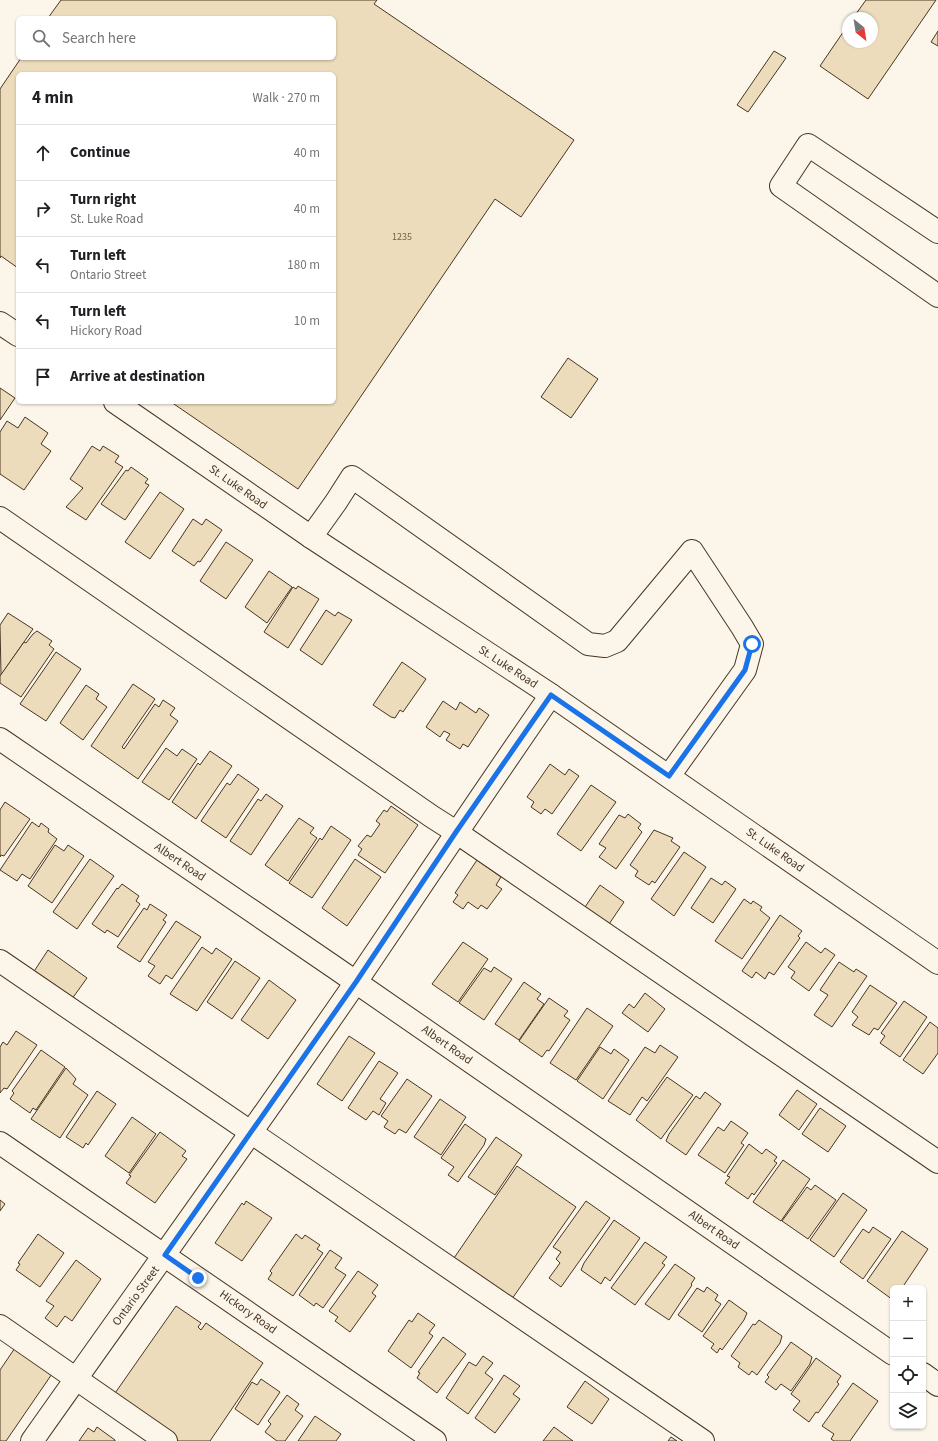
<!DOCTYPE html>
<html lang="en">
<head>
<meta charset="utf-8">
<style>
  :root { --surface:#fff; --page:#f2f2f2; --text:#202124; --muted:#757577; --line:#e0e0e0 }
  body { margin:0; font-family:"Source Sans 3",sans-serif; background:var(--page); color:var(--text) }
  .controls { position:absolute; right:12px; bottom:12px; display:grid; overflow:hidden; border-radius:6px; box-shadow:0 1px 3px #0004 }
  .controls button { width:36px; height:36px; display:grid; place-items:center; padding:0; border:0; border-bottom:1px solid var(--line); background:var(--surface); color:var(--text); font:20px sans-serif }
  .compass { position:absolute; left:842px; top:12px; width:36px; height:36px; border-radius:50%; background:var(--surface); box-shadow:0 1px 3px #0004; rotate:150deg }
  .stop { position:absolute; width:12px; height:12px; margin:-9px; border:3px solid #1a73e8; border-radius:50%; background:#fff }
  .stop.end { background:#1a73e8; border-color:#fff; box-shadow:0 1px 4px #0008 }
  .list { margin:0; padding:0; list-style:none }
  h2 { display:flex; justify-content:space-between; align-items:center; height:52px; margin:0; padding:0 16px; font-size:17px }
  h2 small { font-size:13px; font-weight:400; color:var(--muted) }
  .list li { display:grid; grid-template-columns:26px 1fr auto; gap:12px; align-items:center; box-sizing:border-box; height:56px; padding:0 16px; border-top:1px solid var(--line) }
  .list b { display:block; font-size:15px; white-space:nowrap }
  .list p { margin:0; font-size:13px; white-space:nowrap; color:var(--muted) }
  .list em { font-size:13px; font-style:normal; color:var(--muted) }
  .icon { flex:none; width:22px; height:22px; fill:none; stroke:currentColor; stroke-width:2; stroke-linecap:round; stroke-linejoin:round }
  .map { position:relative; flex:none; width:938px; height:1441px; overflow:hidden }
  .search { position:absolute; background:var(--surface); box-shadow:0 1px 3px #0004; left:16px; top:16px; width:320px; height:44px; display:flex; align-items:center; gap:10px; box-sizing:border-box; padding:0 14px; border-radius:6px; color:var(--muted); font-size:15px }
  .panel { position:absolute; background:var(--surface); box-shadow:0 1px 3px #0004; left:16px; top:72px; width:320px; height:332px; border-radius:6px }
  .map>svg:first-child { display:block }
  .building { fill:#ecdcbc; stroke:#4a3520 }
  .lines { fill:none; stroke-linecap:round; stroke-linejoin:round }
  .minor-casing { stroke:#4a3520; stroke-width:24 }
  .minor { stroke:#fbf6e9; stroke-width:22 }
  .route { stroke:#1a73e8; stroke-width:5 }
  .labels { text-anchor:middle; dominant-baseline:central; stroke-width:3; stroke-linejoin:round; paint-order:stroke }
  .number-label { font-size:10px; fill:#725f47 }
  .street-label { font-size:12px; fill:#4a3520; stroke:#fbf6e9 }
</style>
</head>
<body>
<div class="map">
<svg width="938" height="1441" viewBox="0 0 938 1441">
  <rect width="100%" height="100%" fill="#fbf6e9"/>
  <g class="building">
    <path d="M61,0H377L374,4L574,140L521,217L495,199L298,489L171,402H334V74H18V268L1,256L0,258V89L21,58H334V18H48Z"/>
    <path d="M866,0H936L868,99L820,66L848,25V42H872V18H853Z"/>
    <path d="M938,31V46L931,42Z"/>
    <path d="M774,51L786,58L748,112L737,105Z"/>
    <path d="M568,358L598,379L571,418L541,397Z"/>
    <path d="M0,388L15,398L0,420Z"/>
    <path d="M25,417L48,433L41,444L51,451L24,490L0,474V432L7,421L18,428Z"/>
    <path d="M92,446L100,451L103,446L119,456L115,462L123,467L86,520L66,507L83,488L70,479Z"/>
    <path d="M131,467L148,479L145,483L149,485L125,520L101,504L126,470L128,471Z"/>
    <path d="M160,492L184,509L150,559L125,542Z"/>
    <path d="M193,519L202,525L206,519L222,530L200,562L198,561L194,566L172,551Z"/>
    <path d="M226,542L253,560L226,599L200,581Z"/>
    <path d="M269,571L292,587L267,623L245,607Z"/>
    <path d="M298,586L319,599L288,648L264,632L293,587L296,589Z"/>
    <path d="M326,610L335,616L338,612L352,620L322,665L300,650Z"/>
    <path d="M8,613L33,629L1,675L0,625Z"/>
    <path d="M37,631L52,641L49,645L54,649L21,697L0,683V676L24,642L26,643L33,634Z"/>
    <path d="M56,652L81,669L46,721L20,704Z"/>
    <path d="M402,662L426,679L403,712L400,710L395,718L391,717L373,705Z"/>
    <path d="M133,684L155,699L122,747L124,749L155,704L159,707L163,700L175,708L170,715L178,721L138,779L91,746Z"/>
    <path d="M86,685L99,694L96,699L107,707L83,740L60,723Z"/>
    <path d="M443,701L456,710L460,702L476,713L479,708L489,715L468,747L463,744L460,749L446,740L450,734L444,731L440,737L426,727Z"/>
    <path d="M166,748L177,756L182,749L197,759L169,800L142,782Z"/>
    <path d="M210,751L232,766L196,819L172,802L198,763L200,765Z"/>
    <path d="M550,764L565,775L569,769L579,776L552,814L545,809L541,814L531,807L534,802L527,797Z"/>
    <path d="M238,774L259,789L226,838L201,821L227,783L230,785Z"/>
    <path d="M591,785L616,802L581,851L557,834Z"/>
    <path d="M266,794L283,806L251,855L230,841L258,799L261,801Z"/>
    <path d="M5,802L30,819L4,856L1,855L0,857V810Z"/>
    <path d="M391,806L418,825L385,873L358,855L362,849L358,846L367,835L371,837L380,824L376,821L384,810L387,812Z"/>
    <path d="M628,814L641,824L638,828L642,832L616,869L599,857L606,848L599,844L619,815L625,818Z"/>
    <path d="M299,818L314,828L310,833L317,838L288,881L265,865Z"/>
    <path d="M32,822L39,827L41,823L49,829L48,832L57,839L30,879L22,874L17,881L0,870Z"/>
    <path d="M331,826L351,840L312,898L289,883L320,838L322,840Z"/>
    <path d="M654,830L673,838L671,841L680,847L655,883L652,881L649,885L635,876L638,871L630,865Z"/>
    <path d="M55,845L64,851L68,845L84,856L52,903L28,886Z"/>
    <path d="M684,852L706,867L674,916L651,899Z"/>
    <path d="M90,859L114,876L77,929L53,912Z"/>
    <path d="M355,859L381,877L347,926L322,908Z"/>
    <path d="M477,860L501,877L496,885L502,889L487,909L481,905L478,909L468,902L463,909L453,902L458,895L455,893Z"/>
    <path d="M711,878L722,885L725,881L736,889L713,923L691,908Z"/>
    <path d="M122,884L139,896L136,901L140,904L118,937L107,930L105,933L92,924L117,888L118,889Z"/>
    <path d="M600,885L624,902L607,927L583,910Z"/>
    <path d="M744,899L751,904L753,901L762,907L760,910L770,918L742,959L715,941Z"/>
    <path d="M150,904L167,915L163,920L166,922L140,962L117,947L144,908L147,910Z"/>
    <path d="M780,915L802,931L798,936L800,938L774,975L769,972L765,979L756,972L752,978L742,971Z"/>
    <path d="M176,921L201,937L172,979L166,975L160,984L148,976L155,966L148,962Z"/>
    <path d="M463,942L488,959L458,1002L432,984Z"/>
    <path d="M806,942L821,953L825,948L835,955L809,991L791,978L795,972L788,967Z"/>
    <path d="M202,947L212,954L216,948L232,959L197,1011L170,994Z"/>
    <path d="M48,950L87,978L69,1003L31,976Z"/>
    <path d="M235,961L260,978L232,1019L207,1002Z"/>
    <path d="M839,962L854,972L856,969L867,976L832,1027L814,1015L828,995L820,990Z"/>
    <path d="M494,967L512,979L484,1020L459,1003L484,968L491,972Z"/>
    <path d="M269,980L296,1000L268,1039L241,1020Z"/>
    <path d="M524,982L541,994L537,999L544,1004L519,1040L495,1024Z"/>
    <path d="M870,985L897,1003L878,1030L874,1028L869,1035L852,1025L858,1017L852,1012Z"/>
    <path d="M645,993L665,1009L648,1032L622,1013L629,1004L634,1008Z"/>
    <path d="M549,998L568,1011L564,1016L570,1020L549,1051L547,1050L542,1057L519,1041Z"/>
    <path d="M904,1001L927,1017L900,1057L880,1043L885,1036L881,1033Z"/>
    <path d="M587,1008L613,1026L576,1080L550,1063Z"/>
    <path d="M930,1022L938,1028V1053L923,1074L903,1060Z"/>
    <path d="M16,1031L37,1045L7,1089L4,1088L0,1093V1047L3,1042L7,1045Z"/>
    <path d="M349,1036L375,1053L342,1101L317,1084Z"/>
    <path d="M660,1045L678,1057L647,1101L642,1097L630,1115L608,1101L645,1047L655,1053Z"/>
    <path d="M600,1047L611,1054L614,1049L629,1060L603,1099L577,1081Z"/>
    <path d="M41,1050L65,1067L36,1110L33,1108L30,1113L10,1099L14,1093L12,1091Z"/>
    <path d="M379,1061L398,1073L380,1099L386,1103L379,1115L373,1111L366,1120L348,1108Z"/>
    <path d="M66,1068L76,1079L73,1084L88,1095L60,1138L31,1119Z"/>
    <path d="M667,1077L693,1095L661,1139L636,1120Z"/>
    <path d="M407,1079L432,1096L406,1133L399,1129L395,1134L384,1127L388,1121L381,1116Z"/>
    <path d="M797,1090L817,1104L799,1130L779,1115Z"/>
    <path d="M97,1091L116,1104L88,1145L86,1143L83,1148L66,1137Z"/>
    <path d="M705,1092L721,1104L686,1155L666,1141L669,1134L696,1096L700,1099Z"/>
    <path d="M440,1099L466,1117L441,1155L414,1137Z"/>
    <path d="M820,1108L846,1126L828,1152L802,1134Z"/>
    <path d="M132,1117L156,1134L129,1173L105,1156Z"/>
    <path d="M731,1121L748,1133L741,1143L744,1145L725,1173L698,1155L718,1127L724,1131Z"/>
    <path d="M465,1124L486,1139L484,1145L458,1182L448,1175L454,1167L441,1158Z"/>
    <path d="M160,1132L186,1151L182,1156L187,1159L155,1203L126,1183L131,1176L129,1175Z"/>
    <path d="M496,1137L522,1155L495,1195L468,1177Z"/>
    <path d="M749,1144L762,1154L766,1149L777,1157L774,1161L777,1163L754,1195L752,1193L748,1199L725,1183L730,1177L727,1176Z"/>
    <path d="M783,1160L810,1179L781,1221L753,1202Z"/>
    <path d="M517,1166L576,1207L507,1306L452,1261Z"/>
    <path d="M815,1185L836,1200L808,1239L782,1221L807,1187L811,1190Z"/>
    <path d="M843,1193L867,1210L834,1257L810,1240Z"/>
    <path d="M0,1200L5,1204L0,1211Z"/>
    <path d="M246,1201L272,1218L242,1261L215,1243L242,1203L244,1205Z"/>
    <path d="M586,1201L610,1218L561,1287L549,1278L560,1263L556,1259L561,1252L553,1247Z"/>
    <path d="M614,1220L640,1238L610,1281L605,1277L601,1284L581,1270L584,1263Z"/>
    <path d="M873,1227L891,1239L863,1279L840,1262L863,1229L869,1233Z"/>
    <path d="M902,1231L928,1249L902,1288H893V1300L867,1281Z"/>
    <path d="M38,1234L64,1253L40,1287L16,1270L20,1264L18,1263Z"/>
    <path d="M296,1234L302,1239L305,1235L320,1245L317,1249L323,1253L293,1296L268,1279L272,1273L270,1271Z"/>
    <path d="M645,1242L667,1257L662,1263L665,1265L635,1305L611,1288Z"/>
    <path d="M330,1250L342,1258L335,1268L346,1275L323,1308L316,1303L314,1306L299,1295Z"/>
    <path d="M76,1260L101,1279L72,1321L65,1316L57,1327L45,1318L54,1306L46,1301Z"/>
    <path d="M675,1264L695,1278L691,1284L692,1285L669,1320L645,1304Z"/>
    <path d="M358,1271L378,1285L372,1293L376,1296L350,1332L335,1321L338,1317L329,1311Z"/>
    <path d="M707,1287L718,1295L715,1300L721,1304L702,1332L678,1315L697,1288L704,1292Z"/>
    <path d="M729,1300L747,1313L744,1320L722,1350L720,1348L717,1353L711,1348L714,1344L703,1336Z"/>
    <path d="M176,1306L201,1323L198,1327L201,1330L206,1323L263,1363L210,1441H178L113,1396Z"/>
    <path d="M418,1313L435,1325L429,1333L433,1336L411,1368L388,1351L409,1320L412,1322Z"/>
    <path d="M759,1320L782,1336L780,1343L757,1375L752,1371L749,1375L738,1367L740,1363L731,1356L753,1324L755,1325Z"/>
    <path d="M443,1337L466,1354L437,1393L417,1378L420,1373L418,1372Z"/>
    <path d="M791,1342L812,1357L810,1364L791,1391L781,1384L776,1390L765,1382L769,1377L767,1375Z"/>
    <path d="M17,1345L54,1371L6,1441H0V1370Z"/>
    <path d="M483,1356L493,1363L485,1373L493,1379L468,1414L446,1398L469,1362L476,1366Z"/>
    <path d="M816,1358L841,1376L837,1382L839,1384L818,1413L816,1412L809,1422L793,1410L800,1401L791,1394Z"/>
    <path d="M504,1375L520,1386L513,1394L520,1399L495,1433L475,1418Z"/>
    <path d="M261,1379L280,1392L258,1425L235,1409L252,1382L257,1385Z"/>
    <path d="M585,1381L609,1399L592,1424L567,1407Z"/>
    <path d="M853,1383L878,1401L850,1441H834L831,1439L834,1434L822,1426Z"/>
    <path d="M287,1395L299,1404L295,1410L303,1416L285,1441H277L265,1432L271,1424L268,1421Z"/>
    <path d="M315,1416L341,1434L336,1441H298Z"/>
    <path d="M97,1427L115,1440V1441H79L88,1428L94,1432Z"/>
    <path d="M554,1427L573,1441H543Z"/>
    <path d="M671,1437L677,1441H668Z"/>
  </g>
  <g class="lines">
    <g class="minor-casing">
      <g id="minor">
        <path d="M938,232L808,145L781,186L938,296"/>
        <path d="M0,323L18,335"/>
        <path d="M115,402L311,537L551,695L938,963"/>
        <path d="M0,518L431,816L456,832L938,1162"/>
        <path d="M311,537L336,502L352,477L588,644L605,646L617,641L692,551L742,627L752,644L745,670L669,776"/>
        <path d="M0,739L334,967L893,1354"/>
        <path d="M0,961L703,1441"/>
        <path d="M0,1143L435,1441"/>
        <path d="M0,1326L166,1441"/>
        <path d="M923,1374L938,1385"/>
        <path d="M32,1441C140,1288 250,1136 356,982C421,886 485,790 551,695"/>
      </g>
    </g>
    <use href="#minor" class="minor"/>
  </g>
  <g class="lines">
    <path class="route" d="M198,1278L165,1255L356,982L456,832L551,695L669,776L745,670L752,644"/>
  </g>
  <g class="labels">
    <g class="number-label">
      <text x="402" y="237">1235</text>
    </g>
    <g class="street-label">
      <text transform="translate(238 487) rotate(35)">St. Luke Road</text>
      <text transform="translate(508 667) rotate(33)">St. Luke Road</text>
      <text transform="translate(775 850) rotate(35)">St. Luke Road</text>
      <text transform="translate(180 862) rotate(34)">Albert Road</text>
      <text transform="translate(447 1045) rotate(35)">Albert Road</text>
      <text transform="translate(714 1230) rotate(35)">Albert Road</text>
      <text transform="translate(136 1296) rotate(-54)">Ontario Street</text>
      <text transform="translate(248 1312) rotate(35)">Hickory Road</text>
    </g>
  </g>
</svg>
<div class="controls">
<button>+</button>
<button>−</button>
<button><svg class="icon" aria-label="locate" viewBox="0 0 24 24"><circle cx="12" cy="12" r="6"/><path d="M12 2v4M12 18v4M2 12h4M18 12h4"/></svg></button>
<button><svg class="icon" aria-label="layers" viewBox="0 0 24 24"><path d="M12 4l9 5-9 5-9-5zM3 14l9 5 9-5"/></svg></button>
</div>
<svg class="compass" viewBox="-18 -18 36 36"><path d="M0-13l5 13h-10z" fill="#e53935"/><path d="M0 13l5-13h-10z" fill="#757577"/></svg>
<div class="stop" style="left:752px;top:644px"></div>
<div class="stop end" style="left:198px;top:1278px"></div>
<div class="search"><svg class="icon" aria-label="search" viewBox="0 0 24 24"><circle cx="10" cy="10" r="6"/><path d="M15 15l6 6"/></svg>Search here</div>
<section class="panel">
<h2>4 min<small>Walk · 270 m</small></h2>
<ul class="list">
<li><svg class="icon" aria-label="ahead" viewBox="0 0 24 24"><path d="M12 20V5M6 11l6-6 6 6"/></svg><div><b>Continue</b></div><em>40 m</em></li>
<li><svg class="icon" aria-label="right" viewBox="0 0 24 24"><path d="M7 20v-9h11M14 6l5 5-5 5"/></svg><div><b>Turn right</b><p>St. Luke Road</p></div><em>40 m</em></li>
<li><svg class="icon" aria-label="left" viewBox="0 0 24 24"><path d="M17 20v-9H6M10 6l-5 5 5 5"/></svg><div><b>Turn left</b><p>Ontario Street</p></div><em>180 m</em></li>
<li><svg class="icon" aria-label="left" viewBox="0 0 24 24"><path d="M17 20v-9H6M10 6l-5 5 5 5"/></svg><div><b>Turn left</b><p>Hickory Road</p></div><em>10 m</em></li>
<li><svg class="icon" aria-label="arrive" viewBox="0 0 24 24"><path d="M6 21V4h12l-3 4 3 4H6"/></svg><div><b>Arrive at destination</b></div></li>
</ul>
</section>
</div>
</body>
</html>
